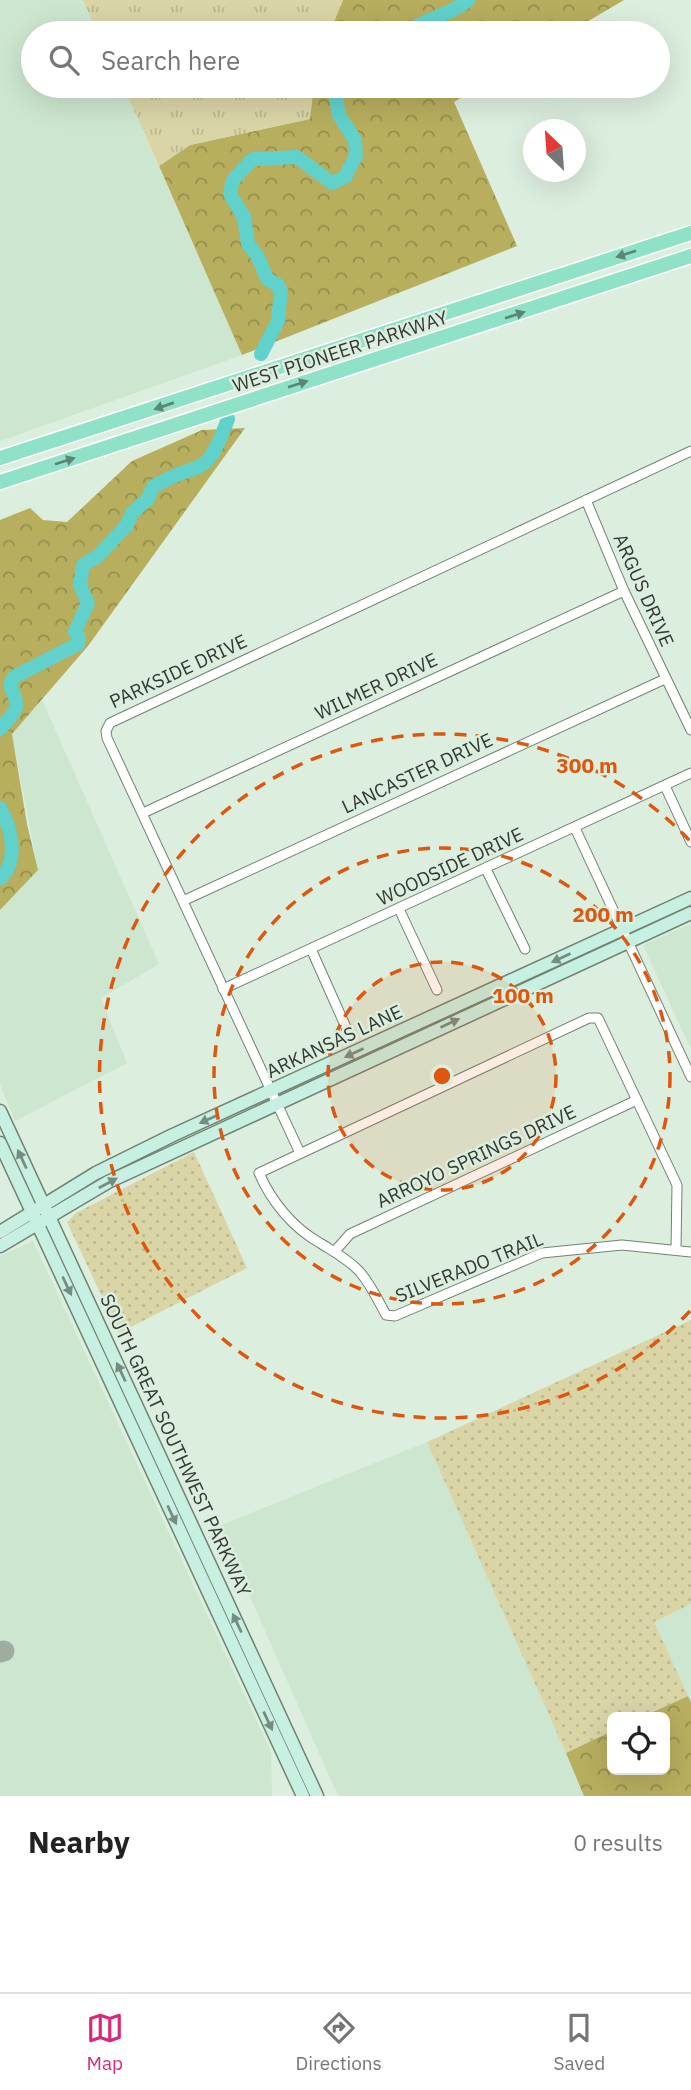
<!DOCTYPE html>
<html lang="en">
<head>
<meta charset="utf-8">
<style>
  :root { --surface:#fff; --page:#f6f6f6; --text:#222; --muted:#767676; --line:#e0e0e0; --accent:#db2777 }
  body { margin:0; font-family:"IBM Plex Sans",sans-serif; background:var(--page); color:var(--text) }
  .controls { position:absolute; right:21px; bottom:21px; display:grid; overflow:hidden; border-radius:10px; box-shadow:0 7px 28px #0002 }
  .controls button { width:63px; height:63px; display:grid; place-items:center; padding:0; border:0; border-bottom:2px solid var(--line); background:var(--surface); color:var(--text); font:35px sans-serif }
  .compass { position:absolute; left:523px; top:119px; width:63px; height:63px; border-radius:50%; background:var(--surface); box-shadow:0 7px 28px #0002; rotate:335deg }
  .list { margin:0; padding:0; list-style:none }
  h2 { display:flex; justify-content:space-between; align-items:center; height:91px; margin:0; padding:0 28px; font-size:30px }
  h2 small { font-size:23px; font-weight:400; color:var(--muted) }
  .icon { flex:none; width:38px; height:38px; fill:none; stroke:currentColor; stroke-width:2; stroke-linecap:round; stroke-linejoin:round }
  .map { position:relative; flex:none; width:691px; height:1796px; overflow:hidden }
  .search { position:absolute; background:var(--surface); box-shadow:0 7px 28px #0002; left:21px; right:21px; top:21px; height:77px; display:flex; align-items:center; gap:18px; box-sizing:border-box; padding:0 24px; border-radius:38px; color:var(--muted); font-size:26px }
  .sheet { height:196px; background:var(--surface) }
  nav { display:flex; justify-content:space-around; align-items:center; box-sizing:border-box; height:98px; border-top:2px solid var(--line); background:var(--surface); font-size:19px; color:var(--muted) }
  nav a { display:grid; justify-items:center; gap:4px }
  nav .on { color:var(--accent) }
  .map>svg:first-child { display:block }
  .built { fill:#cde6cf }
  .grass { fill:url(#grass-dots) }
  .forest { fill:url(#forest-crowns) }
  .park { fill:url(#park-tufts) }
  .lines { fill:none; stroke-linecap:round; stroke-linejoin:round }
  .river { stroke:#61d1cb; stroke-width:14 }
  .taxiway { stroke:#9fada0; stroke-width:21 }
  .minor-casing { stroke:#718272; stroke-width:11 }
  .secondary-casing { stroke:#718272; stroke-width:15 }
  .primary-casing { stroke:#fff; stroke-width:17 }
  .minor { stroke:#fff; stroke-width:9 }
  .secondary { stroke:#c7f0e3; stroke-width:12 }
  .primary { stroke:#8fe1c8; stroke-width:14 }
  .oneway { fill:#5c8576 }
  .oneway2 { fill:#768c82 }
  .ring { fill:none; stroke:#df570e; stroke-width:3.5; stroke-dasharray:12 9 }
  .labels { text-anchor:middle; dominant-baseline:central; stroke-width:5; stroke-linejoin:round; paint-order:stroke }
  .street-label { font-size:19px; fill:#333a33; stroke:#dceedd }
  .centre { fill:#df570e; stroke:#dceedd; stroke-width:3.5 }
  .ring-label { font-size:21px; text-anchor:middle; font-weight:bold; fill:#df570e; stroke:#dceedd; stroke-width:5; stroke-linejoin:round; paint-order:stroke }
</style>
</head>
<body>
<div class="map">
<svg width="691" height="1796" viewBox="0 0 691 1796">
  <defs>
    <pattern id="grass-dots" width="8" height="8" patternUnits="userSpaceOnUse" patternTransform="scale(1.75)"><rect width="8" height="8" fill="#dad5a6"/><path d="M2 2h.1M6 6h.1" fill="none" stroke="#bcb88f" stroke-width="1.8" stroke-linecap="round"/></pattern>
    <pattern id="forest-crowns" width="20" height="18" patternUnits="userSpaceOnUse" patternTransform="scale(1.75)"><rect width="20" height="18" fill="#b7ae5e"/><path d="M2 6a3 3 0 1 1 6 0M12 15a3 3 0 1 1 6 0" fill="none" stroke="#958f4e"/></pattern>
    <pattern id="park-tufts" width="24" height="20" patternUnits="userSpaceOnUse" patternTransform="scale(1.75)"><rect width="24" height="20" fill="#dad5a6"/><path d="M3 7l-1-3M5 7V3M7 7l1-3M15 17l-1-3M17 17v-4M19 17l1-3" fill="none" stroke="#bcb88f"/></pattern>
  </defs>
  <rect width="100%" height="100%" fill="#dceedd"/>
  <g class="built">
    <path d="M0,0H83L98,33H33V86H123L242,355L0,441Z"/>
    <path d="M42,700L159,964L101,998L127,1063L15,1121L0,1084V910L38,870L12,734Z"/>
    <path d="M691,924V1049L643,945Z"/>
    <path d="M33,1241L271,1752L272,1796H0V1256Z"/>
    <path d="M427,1442L566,1753L584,1796H339L334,1787L219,1526Z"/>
    <path d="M691,1604V1702L653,1622Z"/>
  </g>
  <g class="grass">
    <path d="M194,1152L247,1268L119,1333L67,1222L76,1213Z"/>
    <path d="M691,1320V1604L654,1622L688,1696L642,1717H612V1731L566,1753L427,1442Z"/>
  </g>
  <g class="forest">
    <path d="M343,0H624L568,33H329Z"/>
    <path d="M314,86H480L454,102L517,246L242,355L159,166L190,145L309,119Z"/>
    <path d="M245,428L88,646L12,734L27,824L38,870L0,910V520L30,508L43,520L67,522L132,461L202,430Z"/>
    <path d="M688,1696L691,1702V1796H584L566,1753L612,1731V1770H665V1717H642Z"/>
  </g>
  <g class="park">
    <path d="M83,0H343L329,33H98Z"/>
    <path d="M123,86H314L310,119L190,145L159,166Z"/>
  </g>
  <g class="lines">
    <g class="river">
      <path d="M407,33C426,17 450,16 468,0"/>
      <path d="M261,354L278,321L281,291L278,285L267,279L258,257L248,244L244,217L230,194L233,180L253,159L297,157L332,183L345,177L356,156L355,140L339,115L334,86"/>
      <path d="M0,729C16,710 22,709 10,685L14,677L78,644L79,637L75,632L88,603L80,585L83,565L98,556L127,525L132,513L148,499L153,487C202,457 204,484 228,419"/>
      <path d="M0,808C12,829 19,860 0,879"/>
    </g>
    <path class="taxiway" d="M0,1652L4,1651"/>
    <g class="minor-casing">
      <g id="minor">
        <path d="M586,500L624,591L691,730"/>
        <path d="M665,786L691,842"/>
        <path d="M143,813L624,591"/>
        <path d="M575,828L691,1077"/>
        <path d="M486,869L525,949"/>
        <path d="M185,900L665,679"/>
        <path d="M399,909L437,990"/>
        <path d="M311,949L349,1034"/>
        <path d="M223,989L691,773"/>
        <path d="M300,1153L107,738L106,731L110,723L691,451"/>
        <path d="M676,1250L677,1185L598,1018H589L259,1173C271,1201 293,1228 320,1243C334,1252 348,1259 360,1272C371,1285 378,1300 386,1315L395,1316L542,1253L622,1245L691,1252"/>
        <path d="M335,1251L350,1234L637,1100"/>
      </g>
    </g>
    <g class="secondary-casing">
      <g id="secondary">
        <path d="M0,1111L317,1796"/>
        <path d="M0,1143L303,1796"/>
        <path d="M0,1232L96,1173L173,1135L691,898"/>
        <path d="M0,1246L108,1182L691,913"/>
      </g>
    </g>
    <g class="primary-casing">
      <g id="primary">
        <path d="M0,458L691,233"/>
        <path d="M0,482L691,256"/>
      </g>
    </g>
    <use href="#minor" class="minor"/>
    <use href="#secondary" class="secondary"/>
    <use href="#primary" class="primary"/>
  </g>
  <defs><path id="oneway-solid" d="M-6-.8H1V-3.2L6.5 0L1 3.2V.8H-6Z" transform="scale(1.75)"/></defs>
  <g class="oneway">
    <use href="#oneway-solid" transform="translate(626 254) rotate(162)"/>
    <use href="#oneway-solid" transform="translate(515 315) rotate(-18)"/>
    <use href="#oneway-solid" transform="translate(298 384) rotate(-18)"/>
    <use href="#oneway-solid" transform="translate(164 406) rotate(161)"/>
    <use href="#oneway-solid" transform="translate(65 461) rotate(-18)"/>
  </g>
  <g class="oneway2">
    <use href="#oneway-solid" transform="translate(561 958) rotate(155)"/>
    <use href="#oneway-solid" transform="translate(450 1023) rotate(-25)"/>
    <use href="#oneway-solid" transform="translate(354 1053) rotate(155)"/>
    <use href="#oneway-solid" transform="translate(209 1119) rotate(156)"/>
    <use href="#oneway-solid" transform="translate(22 1159) rotate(-115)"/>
    <use href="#oneway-solid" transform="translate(108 1183) rotate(-28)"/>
    <use href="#oneway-solid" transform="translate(67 1286) rotate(65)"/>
    <use href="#oneway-solid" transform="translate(121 1372) rotate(-115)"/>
    <use href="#oneway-solid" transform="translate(172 1515) rotate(65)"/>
    <use href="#oneway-solid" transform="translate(237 1623) rotate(-115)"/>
    <use href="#oneway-solid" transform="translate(268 1721) rotate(65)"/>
  </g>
  <circle cx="442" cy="1076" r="114" fill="#df570e" fill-opacity=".12"/>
  <g class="ring">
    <circle cx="442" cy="1076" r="114"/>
    <circle cx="442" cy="1076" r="228"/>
    <path d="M690 1311A342 342 0 1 1 690 841"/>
  </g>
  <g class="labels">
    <g class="street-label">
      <text transform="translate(340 351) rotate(-18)">WEST PIONEER PARKWAY</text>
      <text transform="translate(644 590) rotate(66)">ARGUS DRIVE</text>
      <text transform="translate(178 671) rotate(-25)">PARKSIDE DRIVE</text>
      <text transform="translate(376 686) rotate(-25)">WILMER DRIVE</text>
      <text transform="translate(417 773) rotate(-25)">LANCASTER DRIVE</text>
      <text transform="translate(450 866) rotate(-25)">WOODSIDE DRIVE</text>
      <text transform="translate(334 1041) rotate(-25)">ARKANSAS LANE</text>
      <text transform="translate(476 1156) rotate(-25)">ARROYO SPRINGS DRIVE</text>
      <text transform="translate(469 1267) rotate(-22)">SILVERADO TRAIL</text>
      <text transform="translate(176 1445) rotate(65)">SOUTH GREAT SOUTHWEST PARKWAY</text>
    </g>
  </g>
  <circle cx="442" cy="1076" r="10" class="centre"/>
  <g class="ring-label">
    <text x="587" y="773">300 m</text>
    <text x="603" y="922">200 m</text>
    <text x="523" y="1003">100 m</text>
  </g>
</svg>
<div class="controls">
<button><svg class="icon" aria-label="locate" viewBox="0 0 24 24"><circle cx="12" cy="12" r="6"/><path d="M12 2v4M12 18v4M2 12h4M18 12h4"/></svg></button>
</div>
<svg class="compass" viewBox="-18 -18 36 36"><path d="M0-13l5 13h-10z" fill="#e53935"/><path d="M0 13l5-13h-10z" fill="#767676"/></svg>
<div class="search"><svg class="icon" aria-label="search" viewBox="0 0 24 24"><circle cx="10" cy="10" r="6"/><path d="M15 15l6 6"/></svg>Search here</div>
</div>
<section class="sheet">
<h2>Nearby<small>0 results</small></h2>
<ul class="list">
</ul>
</section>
<nav>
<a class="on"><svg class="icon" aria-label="map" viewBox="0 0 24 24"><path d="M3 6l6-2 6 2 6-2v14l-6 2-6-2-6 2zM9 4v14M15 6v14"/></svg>Map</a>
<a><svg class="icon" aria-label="directions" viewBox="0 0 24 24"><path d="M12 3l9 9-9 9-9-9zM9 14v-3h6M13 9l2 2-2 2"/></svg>Directions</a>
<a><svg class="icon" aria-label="saved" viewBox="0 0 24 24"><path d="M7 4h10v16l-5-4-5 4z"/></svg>Saved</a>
</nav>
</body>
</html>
